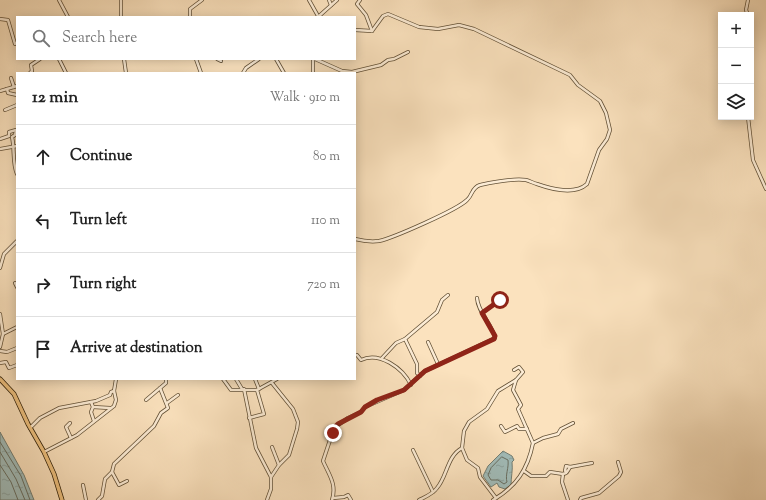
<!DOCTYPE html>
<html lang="en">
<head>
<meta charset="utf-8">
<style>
  :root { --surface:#fff; --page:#f6f6f6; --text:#222; --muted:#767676; --line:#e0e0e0 }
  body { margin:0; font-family:"Sorts Mill Goudy",serif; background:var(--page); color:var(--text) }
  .controls { position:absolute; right:12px; top:12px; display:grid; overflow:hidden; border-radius:0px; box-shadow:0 2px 10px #0003 }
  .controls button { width:36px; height:36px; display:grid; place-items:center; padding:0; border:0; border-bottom:1px solid var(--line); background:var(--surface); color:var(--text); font:20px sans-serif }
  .stop { position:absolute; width:12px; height:12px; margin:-9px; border:3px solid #8f2418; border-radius:50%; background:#fff }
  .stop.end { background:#8f2418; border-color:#fff; box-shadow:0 1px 4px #0008 }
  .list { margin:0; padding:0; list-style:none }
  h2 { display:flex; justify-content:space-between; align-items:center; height:52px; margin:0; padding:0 16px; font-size:17px }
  h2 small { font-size:13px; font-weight:400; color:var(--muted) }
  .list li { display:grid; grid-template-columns:26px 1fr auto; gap:12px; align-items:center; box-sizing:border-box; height:64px; padding:0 16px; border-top:1px solid var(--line) }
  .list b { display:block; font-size:15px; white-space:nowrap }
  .list em { font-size:13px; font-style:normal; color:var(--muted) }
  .icon { flex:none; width:22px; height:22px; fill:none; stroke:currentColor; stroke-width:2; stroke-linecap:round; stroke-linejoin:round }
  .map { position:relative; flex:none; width:766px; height:500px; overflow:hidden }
  .search { position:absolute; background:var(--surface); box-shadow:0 2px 10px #0003; left:16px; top:16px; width:340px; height:44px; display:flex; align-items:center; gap:10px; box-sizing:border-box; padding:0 14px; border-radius:0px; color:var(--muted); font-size:15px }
  .panel { position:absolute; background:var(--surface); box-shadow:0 2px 10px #0003; left:16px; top:72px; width:340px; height:308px; border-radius:0px }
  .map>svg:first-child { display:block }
  .water { fill:url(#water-ripples); stroke:#737e73 }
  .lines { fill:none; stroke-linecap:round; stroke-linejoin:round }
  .shore { stroke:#686e61; stroke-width:1 }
  .minor-casing { stroke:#625036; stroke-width:4 }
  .major-casing { stroke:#2f2009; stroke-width:5 }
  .minor { stroke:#fcecd5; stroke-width:2.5 }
  .major { stroke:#eec17f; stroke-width:3.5 }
  .route { stroke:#8f2418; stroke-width:5 }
</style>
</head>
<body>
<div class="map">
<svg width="766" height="500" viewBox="0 0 766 500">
  <defs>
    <pattern id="water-ripples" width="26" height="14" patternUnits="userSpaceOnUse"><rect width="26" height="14" fill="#a1bcb9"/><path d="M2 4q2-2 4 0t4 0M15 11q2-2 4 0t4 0" fill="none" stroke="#8ba19e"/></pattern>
  </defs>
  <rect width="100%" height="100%" fill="#fbe2be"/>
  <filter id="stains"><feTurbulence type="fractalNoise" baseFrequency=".005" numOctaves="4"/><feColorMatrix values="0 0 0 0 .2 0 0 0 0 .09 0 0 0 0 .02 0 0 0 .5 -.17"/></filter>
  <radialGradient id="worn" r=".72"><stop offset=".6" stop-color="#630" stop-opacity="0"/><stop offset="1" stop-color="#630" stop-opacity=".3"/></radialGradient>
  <g class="water">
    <path d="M0,432L24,475L34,500H0Z"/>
    <path d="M503,451L512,456L514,460L512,462C513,470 511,477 511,485L505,489L499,487L497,483L491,487L483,476L488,466Z"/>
  </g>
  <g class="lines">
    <g class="shore">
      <path d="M0,442L21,476L30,500"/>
      <path d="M0,452L16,479L25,500"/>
      <path d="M502,457L508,460C509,468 505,475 507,482L504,484L498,480H491L488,475L491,468Z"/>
      <path d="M0,465L11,482L18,500"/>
    </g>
    <g class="minor-casing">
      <g id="minor">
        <path d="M59,0L68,17"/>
        <path d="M309,0L318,16"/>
        <path d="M329,0L331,5"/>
        <path d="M360,0L357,4L366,15L372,31"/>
        <path d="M748,0L746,10L748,15"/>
        <path d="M121,17V0"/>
        <path d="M190,17V9L202,0"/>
        <path d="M318,17L337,0"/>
        <path d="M0,19L8,20L15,44L17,43"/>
        <path d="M355,30L372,31L383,16L388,14L419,27L438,29L459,25L474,29L570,75L578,85L600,101L606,113L610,130L607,139L599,150L587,184C575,195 551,189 537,184C533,183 530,181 526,180C512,178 494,182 480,185C471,188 473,195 467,200C457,210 393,238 379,241C371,242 363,241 355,239"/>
        <path d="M59,59L66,73"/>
        <path d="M124,59L126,73"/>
        <path d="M196,59L201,73"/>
        <path d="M217,59L221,61"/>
        <path d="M276,59L284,73"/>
        <path d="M313,59V73"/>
        <path d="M315,59L342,71L352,72L381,65L388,60L394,59L408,52"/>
        <path d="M30,73L32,71L31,65L40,59"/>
        <path d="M243,73L246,68L259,59"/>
        <path d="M11,78L14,87"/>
        <path d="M7,89L8,93L17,95"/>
        <path d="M0,91L17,86"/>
        <path d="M5,110L17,105"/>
        <path d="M748,117L753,160L766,189"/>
        <path d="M16,131L15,135L12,137C15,150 12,162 17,174"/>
        <path d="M0,139L9,136V132L16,130"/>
        <path d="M0,149L17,146"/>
        <path d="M0,268L4,254L17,241"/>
        <path d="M15,283L17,287"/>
        <path d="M482,313L500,300"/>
        <path d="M0,314L3,334"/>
        <path d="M405,339L417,364V373L420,376"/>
        <path d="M428,342L438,364"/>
        <path d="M0,347L3,334L17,327"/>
        <path d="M0,351L7,352L17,348"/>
        <path d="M355,355H357L361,360C379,351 403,368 411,385"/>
        <path d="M382,358L396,343L405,339L437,312L442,300L448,295"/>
        <path d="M0,363L6,362L9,368L17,365"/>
        <path d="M223,379L231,390H257L277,379"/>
        <path d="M236,379L242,389"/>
        <path d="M255,379L259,389"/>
        <path d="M516,380L513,390L521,405L518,409L533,443"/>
        <path d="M244,389L256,448L271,477V489L267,500"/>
        <path d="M146,400L166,383V379"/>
        <path d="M91,402L93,407L91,412L94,421"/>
        <path d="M167,403L178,395"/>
        <path d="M93,407L110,408"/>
        <path d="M249,418L264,414L257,390"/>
        <path d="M70,423L66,427L71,438"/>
        <path d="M501,426L505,432L517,426L519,429H527"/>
        <path d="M30,428L40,418L59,408L96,401L110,395L111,392L114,391L116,379"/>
        <path d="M272,447L279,465"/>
        <path d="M462,448L467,460L478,468L480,477L496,498"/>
        <path d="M413,450L433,492"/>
        <path d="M44,452L77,435L114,406L116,400L114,391"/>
        <path d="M570,467L592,463"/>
        <path d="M524,471L531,476H546L550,472L563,474"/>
        <path d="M112,472L119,485L127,481"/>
        <path d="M567,472L565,471L566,466L570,467C569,469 568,471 566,473L563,474L562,482L568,500"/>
        <path d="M271,477L279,465L289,455L297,429L298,422L293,409L272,383"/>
        <path d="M83,485L86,500"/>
        <path d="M333,498L344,497L348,495L351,500"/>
        <path d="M98,500L102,496L105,479L112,472L114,464L154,426L161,413L168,408L160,388"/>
        <path d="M332,500C337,484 329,475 323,461L334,428L348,418L361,412L365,407L404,390L425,371L495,338C492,323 478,313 477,298"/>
        <path d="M419,500C425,497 433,494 437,488C447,477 447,456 462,448L464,431L469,422L487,409L498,391L516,380L523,372L519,367L514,370"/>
        <path d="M493,500C516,487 528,469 533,443L543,438L558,434L561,429L573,423"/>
        <path d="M580,500L581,498L599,493L619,476L621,472L618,462"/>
      </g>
    </g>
    <g class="major-casing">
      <path id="major" d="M0,379L14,394L28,424L44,452L54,474L62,500"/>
    </g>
    <use href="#minor" class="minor"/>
    <use href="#major" class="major"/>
  </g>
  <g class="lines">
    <path class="route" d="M333,433L334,428L338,424L361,412L365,407L377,400L404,390L425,371L494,339L495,336L482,313L500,300"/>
  </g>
  <rect width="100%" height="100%" filter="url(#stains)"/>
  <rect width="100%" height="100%" fill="url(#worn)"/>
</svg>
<div class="controls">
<button>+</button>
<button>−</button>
<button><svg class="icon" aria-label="layers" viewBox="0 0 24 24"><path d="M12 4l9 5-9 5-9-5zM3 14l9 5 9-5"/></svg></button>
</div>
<div class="stop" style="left:500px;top:300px"></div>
<div class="stop end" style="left:333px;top:433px"></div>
<div class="search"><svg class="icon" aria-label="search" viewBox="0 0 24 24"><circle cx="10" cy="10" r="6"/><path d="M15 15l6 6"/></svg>Search here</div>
<section class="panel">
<h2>12 min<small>Walk · 910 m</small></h2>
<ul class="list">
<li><svg class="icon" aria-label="ahead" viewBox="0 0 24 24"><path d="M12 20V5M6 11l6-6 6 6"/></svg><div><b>Continue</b></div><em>80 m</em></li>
<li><svg class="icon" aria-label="left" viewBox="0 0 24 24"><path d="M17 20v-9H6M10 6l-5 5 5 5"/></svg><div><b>Turn left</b></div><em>110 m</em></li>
<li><svg class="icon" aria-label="right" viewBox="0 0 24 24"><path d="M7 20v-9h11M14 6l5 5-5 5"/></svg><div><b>Turn right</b></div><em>720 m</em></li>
<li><svg class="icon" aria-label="arrive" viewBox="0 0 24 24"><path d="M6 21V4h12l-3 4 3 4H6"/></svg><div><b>Arrive at destination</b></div></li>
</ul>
</section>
</div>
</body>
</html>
